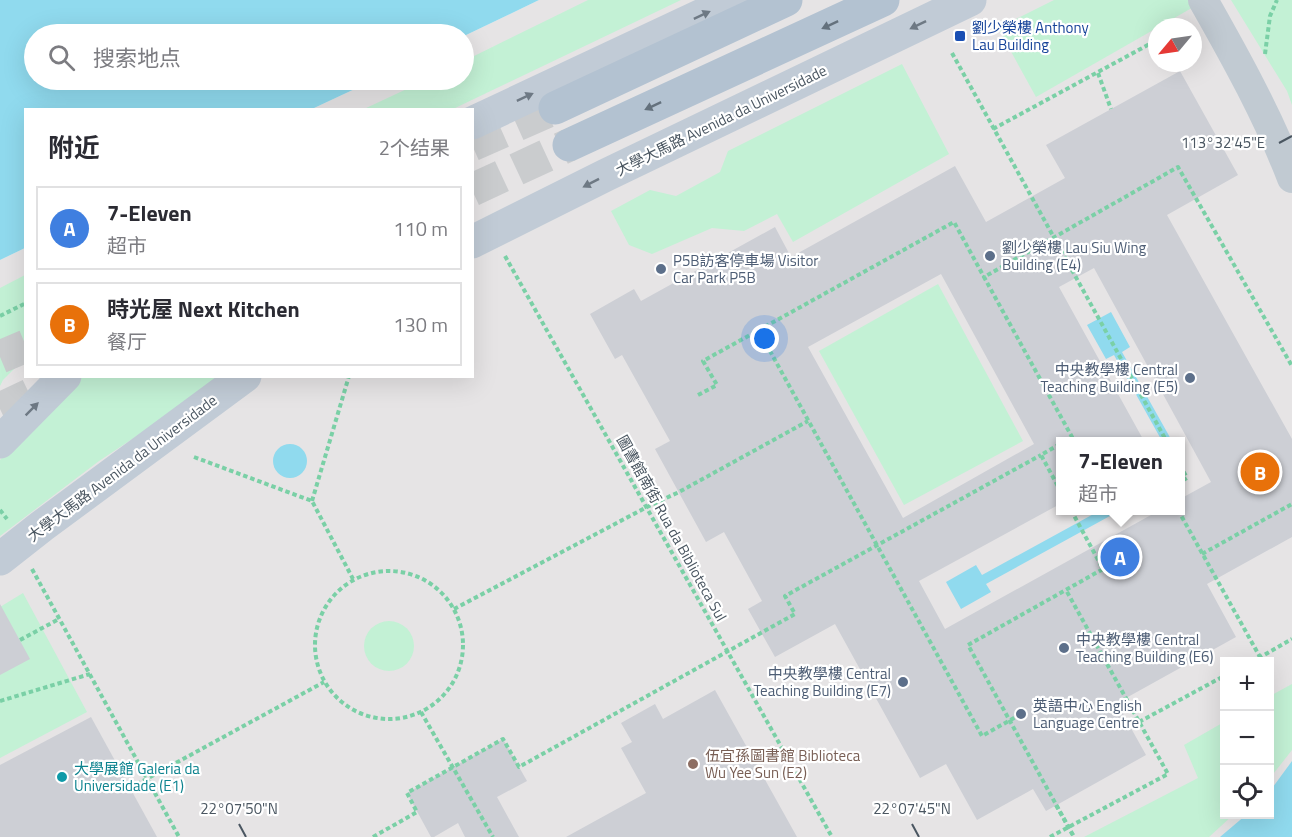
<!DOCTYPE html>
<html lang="zh">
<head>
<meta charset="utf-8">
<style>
  :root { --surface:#fff; --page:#f7f7f7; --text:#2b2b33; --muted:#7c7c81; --line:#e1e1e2; --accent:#2563eb }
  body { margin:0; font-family:"Titillium Web","Noto Sans SC",sans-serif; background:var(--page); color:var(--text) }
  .controls { position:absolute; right:18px; bottom:18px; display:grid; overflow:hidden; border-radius:0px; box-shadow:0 6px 24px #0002 }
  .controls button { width:54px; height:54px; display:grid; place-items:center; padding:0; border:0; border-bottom:2px solid var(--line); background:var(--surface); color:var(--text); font:30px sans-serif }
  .compass { position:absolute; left:1148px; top:18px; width:54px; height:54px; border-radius:50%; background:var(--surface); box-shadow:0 6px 24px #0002; rotate:241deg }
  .you { position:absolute; left:765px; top:339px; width:21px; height:21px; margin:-15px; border:4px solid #fff; border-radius:50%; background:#1a73e8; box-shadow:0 0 0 9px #1a73e833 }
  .badge { display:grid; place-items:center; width:39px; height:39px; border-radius:50%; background:var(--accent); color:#fff; font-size:20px; font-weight:700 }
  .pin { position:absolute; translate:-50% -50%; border:3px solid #fff; box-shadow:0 2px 6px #0006 }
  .popup { position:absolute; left:1056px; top:437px; width:129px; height:78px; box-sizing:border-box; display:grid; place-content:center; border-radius:0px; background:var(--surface); filter:drop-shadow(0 2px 4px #0005); font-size:20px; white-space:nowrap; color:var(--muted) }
  .popup b { font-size:22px; color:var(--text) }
  .popup::after { content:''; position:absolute; left:50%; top:100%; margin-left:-12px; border:12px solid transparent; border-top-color:var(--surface) }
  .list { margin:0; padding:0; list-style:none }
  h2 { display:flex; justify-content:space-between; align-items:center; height:78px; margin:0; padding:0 24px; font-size:26px }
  h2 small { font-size:20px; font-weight:400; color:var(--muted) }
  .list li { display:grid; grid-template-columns:39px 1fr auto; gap:18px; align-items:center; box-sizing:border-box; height:84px; margin:0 12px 12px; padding:0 12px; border:2px solid var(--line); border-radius:0px }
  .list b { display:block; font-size:22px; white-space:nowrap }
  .list p { margin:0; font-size:20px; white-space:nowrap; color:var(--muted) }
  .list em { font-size:20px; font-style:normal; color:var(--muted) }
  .icon { flex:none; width:33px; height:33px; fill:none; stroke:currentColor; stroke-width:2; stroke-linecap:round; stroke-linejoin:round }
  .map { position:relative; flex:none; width:1292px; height:837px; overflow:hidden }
  .search { position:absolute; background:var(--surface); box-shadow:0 6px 24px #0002; left:24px; top:24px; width:450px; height:66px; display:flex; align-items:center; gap:15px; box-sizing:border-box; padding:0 21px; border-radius:33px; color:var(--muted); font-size:22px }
  .panel { position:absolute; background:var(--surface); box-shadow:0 6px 24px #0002; left:24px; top:108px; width:450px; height:270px; border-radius:0px }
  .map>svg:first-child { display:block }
  .education { fill:#e6e4e5; fill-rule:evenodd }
  .green { fill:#c3f1d5 }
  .water { fill:#90daee }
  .building { fill:#cdcfd5; fill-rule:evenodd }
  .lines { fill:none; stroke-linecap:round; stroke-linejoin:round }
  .primary-tunnel { stroke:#caccce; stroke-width:33; stroke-dasharray:33 16; stroke-linecap:butt }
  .path { stroke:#7ad0a6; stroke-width:4; stroke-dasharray:4.5 3; stroke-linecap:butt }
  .street { stroke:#c1cad2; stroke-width:30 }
  .secondary { stroke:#c1cbd6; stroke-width:33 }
  .primary { stroke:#b3c2d1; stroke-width:33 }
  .path-bridge { stroke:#7ad0a6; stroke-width:4; stroke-dasharray:4.5 3; stroke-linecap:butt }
  .oneway { fill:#6e7984 }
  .oneway2 { fill:#64717d }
  .ticks { fill:none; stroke:#4a5661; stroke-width:2 }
  .transit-dot { fill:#1a4fb4; stroke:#fff; stroke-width:2 }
  .service-dot { fill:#5c6f8a; stroke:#fff; stroke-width:2 }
  .education-dot { fill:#8d6e63; stroke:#fff; stroke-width:2 }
  .culture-dot { fill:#0f9aa8; stroke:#fff; stroke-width:2 }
  .labels { text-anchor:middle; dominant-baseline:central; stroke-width:4.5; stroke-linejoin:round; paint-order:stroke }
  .transit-label { font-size:15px; fill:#164399; stroke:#fff; text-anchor:start }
  .street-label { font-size:15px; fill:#4a5661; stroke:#fff }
  .service-label { font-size:15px; fill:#4e5e75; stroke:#fff; text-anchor:start }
  .education-label { font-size:15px; fill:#785e54; stroke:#fff; text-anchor:start }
  .culture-label { font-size:15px; fill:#0d838f; stroke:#fff; text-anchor:start }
  .ticks-label { font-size:15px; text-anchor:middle; fill:#4a5661; stroke:#fff; stroke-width:4.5; stroke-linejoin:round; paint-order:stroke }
</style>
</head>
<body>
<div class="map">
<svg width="1292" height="837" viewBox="0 0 1292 837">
  <rect width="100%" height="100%" fill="#f5f3f3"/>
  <path class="education" d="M539,0H1292V837H0V260L25,248L26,376H472V110L312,109L374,80H464V36ZM1157,27H1193V63H1157ZM1060,442H1180V510H1060ZM1224,662H1270V814H1224Z"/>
  <g class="green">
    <path d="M588,0H681L453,109H364L426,80H464V61Z"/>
    <path d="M1054,0H1194L1197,5L1036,97L998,28Z"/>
    <path d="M1231,0H1292V105L1287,91Z"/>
    <path d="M902,64L949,154L793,242L777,214L744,231L712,228L652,254L629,245L611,211L650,190L676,196L720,172L728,151Z"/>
    <path d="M25,275V358L3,380L0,386V288Z"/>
    <path d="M938,284L1023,441L904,505L819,351Z"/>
    <path d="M82,377H226L99,461L0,536V460L54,400Z"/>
    <path d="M23,593L87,712L0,758V607Z"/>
    <circle cx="389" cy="646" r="25"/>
    <path d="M1292,684V750L1270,778V696Z"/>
    <path d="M1224,722V814L1233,815L1209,837H1084L1198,778L1184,745Z"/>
  </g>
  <g class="water">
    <path d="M0,0H539L464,36V34H34V80H374L312,109L26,110L25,248L0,260Z"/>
    <path d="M1111,312L1130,347L1122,352L1172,441H1162L1114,355L1106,359L1087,325Z"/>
    <circle cx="290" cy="461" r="17"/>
    <path d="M1099,511H1119L986,584L991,592L961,609L946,582L976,565L982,575Z"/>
    <path d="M1292,761V837H1220L1246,815L1270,814V791Z"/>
  </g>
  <g class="building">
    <path d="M1180,71L1238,175L1167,215L1292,439V537L1207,584L1236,637L1117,703L1146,755L1046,811L1033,789L977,820L946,764L920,778L835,624L775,657L748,609L762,601L724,532L706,542L655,449L670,441L622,355L615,359L590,314L634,289L641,301L775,227L791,257L955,166L986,222L1065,178L1046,145ZM1094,268L1211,482L1180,499V510H1160L945,629L919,581L1060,504V441H1144L1059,287ZM941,274L1034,444L903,518L808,347Z"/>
    <path d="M0,604L30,659L0,675Z"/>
    <path d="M715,690L797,837H566L646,793L621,748L632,742L621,723L655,704L663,719Z"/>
    <path d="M91,717L157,837H0V765Z"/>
    <path d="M503,739L527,781L497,797L519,837H465L458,823L434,837H431L407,793Z"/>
  </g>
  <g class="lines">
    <g class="primary-tunnel">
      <path d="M472,145L555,108"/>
      <path d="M472,190L569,145"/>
      <path d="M0,357L26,346"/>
      <path d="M0,409L57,382"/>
    </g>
    <g class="path">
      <path d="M952,53L1167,442"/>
      <path d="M1265,54L1270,16L1277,0"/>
      <path d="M1098,73L1111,109"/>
      <path d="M993,129L1157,40"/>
      <path d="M505,256L832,837"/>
      <path d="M0,316L26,303"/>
      <path d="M759,331L982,736L1021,714"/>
      <path d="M698,395L717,385L703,361L954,222L984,277"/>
      <path d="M1065,442L1072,437L984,277L1178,167L1292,366"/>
      <path d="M1060,444L1041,455L1060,490"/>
      <path d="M194,457L312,501L353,579"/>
      <path d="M1180,465L1187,478L1180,482"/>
      <path d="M312,501L349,376"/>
      <path d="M0,510L7,519"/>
      <path d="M1071,510L1103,569L968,645L1074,837"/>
      <path d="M1178,510L1260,657"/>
      <path d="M1202,554L1292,504"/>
      <path d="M32,569L179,837"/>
      <circle cx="389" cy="645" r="74"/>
      <path d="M454,609L647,507L679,492L808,421"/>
      <path d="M20,640L59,619"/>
      <path d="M1252,662L1292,639"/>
      <path d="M0,701L90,674"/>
      <path d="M421,712L493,837"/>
      <path d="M1139,722L1224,676"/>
      <path d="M130,788L324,682"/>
      <path d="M373,837L417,812L407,793L503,739L519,767L795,614L785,596L1041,455"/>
      <path d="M1050,837L1168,774L1066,590"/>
    </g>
    <path class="street" d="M1203,0C1236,58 1268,116 1292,178"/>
    <g class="secondary">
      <path d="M472,123L734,0"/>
      <path d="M472,242L606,175L970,0"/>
      <path d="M0,442L65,376"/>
      <path d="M0,559L42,526L245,376"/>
    </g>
    <g class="primary">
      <path d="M555,108L786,0"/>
      <path d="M569,145L883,0"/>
    </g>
    <path class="path-bridge" d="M1056,805L1074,837"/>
  </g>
  <defs><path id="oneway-solid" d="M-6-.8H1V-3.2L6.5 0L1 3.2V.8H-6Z" transform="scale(1.5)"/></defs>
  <g class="oneway">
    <use href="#oneway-solid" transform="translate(702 15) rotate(-25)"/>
    <use href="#oneway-solid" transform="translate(918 25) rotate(154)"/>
    <use href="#oneway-solid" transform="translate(525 97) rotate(-25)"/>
    <use href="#oneway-solid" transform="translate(591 183) rotate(153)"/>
    <use href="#oneway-solid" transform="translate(32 409) rotate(-45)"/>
  </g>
  <g class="oneway2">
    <use href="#oneway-solid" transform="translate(830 25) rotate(155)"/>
    <use href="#oneway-solid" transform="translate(653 106) rotate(155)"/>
  </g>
  <path class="ticks" d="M1279,143L1292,136M239,824L246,837M912,824L919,837"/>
  <rect class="transit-dot" x="954" y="30" width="12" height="12" rx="3"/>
  <g class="service-dot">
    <circle cx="990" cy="256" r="6"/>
    <circle cx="661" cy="269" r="6"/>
    <circle cx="1190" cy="378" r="6"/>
    <circle cx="1064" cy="648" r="6"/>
    <circle cx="903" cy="682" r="6"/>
    <circle cx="1021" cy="714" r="6"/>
  </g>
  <circle class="education-dot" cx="693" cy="764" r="6"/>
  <circle class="culture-dot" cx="62" cy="777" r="6"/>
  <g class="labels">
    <g class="transit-label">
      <text x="972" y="27">劉少榮樓 Anthony<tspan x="972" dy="17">Lau Building</tspan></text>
    </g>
    <g class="street-label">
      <text transform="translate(721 120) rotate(-26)">大學大馬路 Avenida da Universidade</text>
      <text transform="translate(122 468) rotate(-37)">大學大馬路 Avenida da Universidade</text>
      <text transform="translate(672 528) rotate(61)">圖書館南街 Rua da Biblioteca Sul</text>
    </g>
    <g class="service-label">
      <text x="1002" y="247">劉少榮樓 Lau Siu Wing<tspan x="1002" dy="17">Building (E4)</tspan></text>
      <text x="673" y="260">P5B訪客停車場 Visitor<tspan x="673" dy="17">Car Park P5B</tspan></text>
      <text x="1178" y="369" text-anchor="end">中央教學樓 Central<tspan x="1178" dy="17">Teaching Building (E5)</tspan></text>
      <text x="1076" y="639">中央教學樓 Central<tspan x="1076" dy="17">Teaching Building (E6)</tspan></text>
      <text x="891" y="673" text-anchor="end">中央教學樓 Central<tspan x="891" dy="17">Teaching Building (E7)</tspan></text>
      <text x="1033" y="705">英語中心 English<tspan x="1033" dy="17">Language Centre</tspan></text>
    </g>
    <g class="education-label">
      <text x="705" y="755">伍宜孫圖書館 Biblioteca<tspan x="705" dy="17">Wu Yee Sun (E2)</tspan></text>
    </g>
    <g class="culture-label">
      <text x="74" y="768">大學展館 Galeria da<tspan x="74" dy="17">Universidade (E1)</tspan></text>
    </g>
  </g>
  <g class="ticks-label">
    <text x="1223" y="148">113°32'45"E</text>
    <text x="239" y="814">22°07'50"N</text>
    <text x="912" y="814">22°07'45"N</text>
  </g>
</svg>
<div class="controls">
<button>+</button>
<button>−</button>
<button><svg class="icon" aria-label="locate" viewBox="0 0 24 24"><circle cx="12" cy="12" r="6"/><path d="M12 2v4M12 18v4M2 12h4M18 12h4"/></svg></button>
</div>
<svg class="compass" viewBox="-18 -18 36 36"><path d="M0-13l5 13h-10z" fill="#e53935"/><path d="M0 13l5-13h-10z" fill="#7c7c81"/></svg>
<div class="you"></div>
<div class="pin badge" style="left:1120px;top:557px;background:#3f7fe0">A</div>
<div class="popup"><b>7-Eleven</b>超市</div>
<div class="pin badge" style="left:1260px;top:472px;background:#e8710a">B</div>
<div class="search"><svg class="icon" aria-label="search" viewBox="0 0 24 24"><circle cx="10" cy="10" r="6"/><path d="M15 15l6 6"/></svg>搜索地点</div>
<section class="panel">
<h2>附近<small>2个结果</small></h2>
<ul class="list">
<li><span class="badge" style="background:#3f7fe0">A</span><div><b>7-Eleven</b><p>超市</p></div><em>110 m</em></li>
<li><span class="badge" style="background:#e8710a">B</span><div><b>時光屋 Next Kitchen</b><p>餐厅</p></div><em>130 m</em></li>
</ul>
</section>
</div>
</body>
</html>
